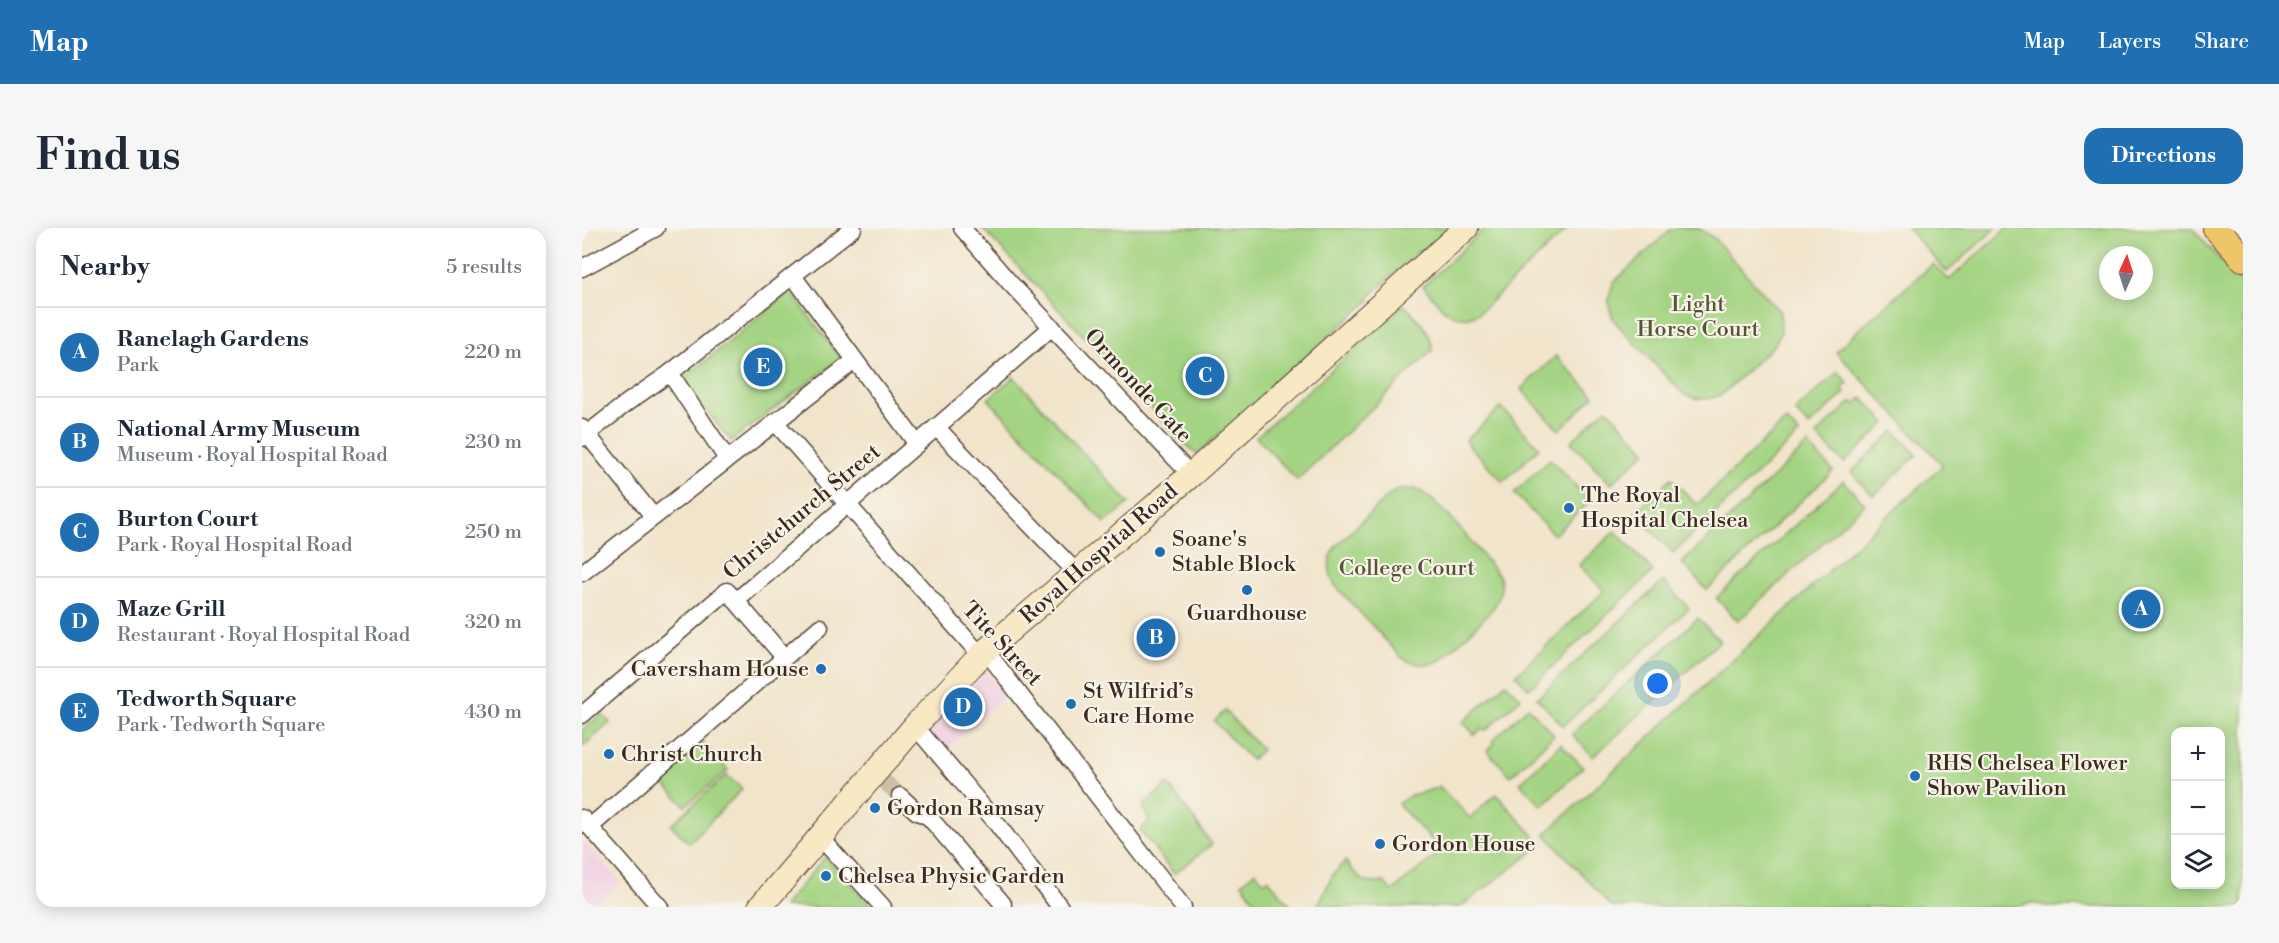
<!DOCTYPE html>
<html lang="en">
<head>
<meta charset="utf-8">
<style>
  :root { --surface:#fff; --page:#f6f6f7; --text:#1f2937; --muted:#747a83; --line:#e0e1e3; --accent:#1f6fb2 }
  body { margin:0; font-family:"Libre Bodoni",serif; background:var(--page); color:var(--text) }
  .controls { position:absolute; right:18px; bottom:18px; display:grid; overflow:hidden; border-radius:12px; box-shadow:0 3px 15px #0003 }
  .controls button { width:54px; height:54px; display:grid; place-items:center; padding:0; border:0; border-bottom:2px solid var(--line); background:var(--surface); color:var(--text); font:30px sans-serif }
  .compass { position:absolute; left:1517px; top:18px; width:54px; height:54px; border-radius:50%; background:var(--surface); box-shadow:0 3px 15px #0003; rotate:3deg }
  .you { position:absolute; left:1076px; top:456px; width:21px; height:21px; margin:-15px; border:4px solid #fff; border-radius:50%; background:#1a73e8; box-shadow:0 0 0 9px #1a73e833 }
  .badge { display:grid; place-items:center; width:39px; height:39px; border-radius:50%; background:var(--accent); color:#fff; font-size:20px; font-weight:700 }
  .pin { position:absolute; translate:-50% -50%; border:3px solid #fff; box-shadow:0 2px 6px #0006 }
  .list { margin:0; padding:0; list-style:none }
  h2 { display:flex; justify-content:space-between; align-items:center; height:78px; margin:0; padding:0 24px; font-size:26px }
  h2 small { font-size:20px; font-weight:400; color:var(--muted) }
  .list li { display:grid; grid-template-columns:39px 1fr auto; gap:18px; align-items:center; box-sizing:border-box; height:90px; padding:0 24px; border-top:2px solid var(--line) }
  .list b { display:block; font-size:22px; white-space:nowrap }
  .list p { margin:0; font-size:20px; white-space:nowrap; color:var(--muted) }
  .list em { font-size:20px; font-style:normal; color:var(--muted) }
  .icon { flex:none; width:33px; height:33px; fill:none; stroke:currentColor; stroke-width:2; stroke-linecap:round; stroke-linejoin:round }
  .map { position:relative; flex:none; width:1661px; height:679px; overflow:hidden; border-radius:18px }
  header { display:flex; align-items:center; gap:36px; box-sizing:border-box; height:84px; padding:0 30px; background:var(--accent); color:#fff }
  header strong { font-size:28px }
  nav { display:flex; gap:33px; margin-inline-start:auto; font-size:21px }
  .intro { display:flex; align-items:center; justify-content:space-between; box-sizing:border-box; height:144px; padding:0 36px }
  h1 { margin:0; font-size:42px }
  .button { padding:15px 27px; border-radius:18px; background:var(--accent); color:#fff; font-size:21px; font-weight:700 }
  main { display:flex; gap:36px; padding:0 36px }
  aside { flex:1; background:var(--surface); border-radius:18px; box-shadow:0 3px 15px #0003 }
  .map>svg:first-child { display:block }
  .built { fill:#f1d0e3 }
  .green { fill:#a4d483; stroke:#707f50; stroke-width:1.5; fill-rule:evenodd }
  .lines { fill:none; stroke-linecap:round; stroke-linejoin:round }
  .minor-tunnel { stroke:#cdbfa8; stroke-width:16; stroke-dasharray:16 8; stroke-linecap:butt }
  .minor-casing { stroke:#564638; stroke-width:19 }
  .secondary-casing { stroke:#564638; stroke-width:26 }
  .primary-casing { stroke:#564638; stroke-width:28 }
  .minor { stroke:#fff; stroke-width:16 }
  .secondary { stroke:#f8e8c3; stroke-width:24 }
  .primary { stroke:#eec569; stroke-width:26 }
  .poi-dot { fill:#1f6fb2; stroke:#f7f3e8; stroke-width:2 }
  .labels { text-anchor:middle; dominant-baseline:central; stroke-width:4.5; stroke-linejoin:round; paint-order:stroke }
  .park-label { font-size:22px; fill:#555437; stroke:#f7f3e8 }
  .street-label { font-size:22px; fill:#3b2a1e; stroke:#f7f3e8 }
  .poi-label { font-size:22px; fill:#3b2a1e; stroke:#f7f3e8; text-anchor:start }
</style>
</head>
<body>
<header>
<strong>Map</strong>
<nav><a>Map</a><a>Layers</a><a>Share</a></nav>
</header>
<div class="intro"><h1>Find us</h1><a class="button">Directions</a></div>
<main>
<aside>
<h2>Nearby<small>5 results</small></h2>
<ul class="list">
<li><span class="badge">A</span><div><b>Ranelagh Gardens</b><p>Park</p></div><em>220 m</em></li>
<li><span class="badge">B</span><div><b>National Army Museum</b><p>Museum · Royal Hospital Road</p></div><em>230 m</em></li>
<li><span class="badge">C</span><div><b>Burton Court</b><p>Park · Royal Hospital Road</p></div><em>250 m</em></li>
<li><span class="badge">D</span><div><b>Maze Grill</b><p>Restaurant · Royal Hospital Road</p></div><em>320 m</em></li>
<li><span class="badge">E</span><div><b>Tedworth Square</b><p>Park · Tedworth Square</p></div><em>430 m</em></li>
</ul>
</aside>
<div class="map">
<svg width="1661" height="679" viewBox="0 0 1661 679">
  <rect width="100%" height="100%" fill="#f7f3e8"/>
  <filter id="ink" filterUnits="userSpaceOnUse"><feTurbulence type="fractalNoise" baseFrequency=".0167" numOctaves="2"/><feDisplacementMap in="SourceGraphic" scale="12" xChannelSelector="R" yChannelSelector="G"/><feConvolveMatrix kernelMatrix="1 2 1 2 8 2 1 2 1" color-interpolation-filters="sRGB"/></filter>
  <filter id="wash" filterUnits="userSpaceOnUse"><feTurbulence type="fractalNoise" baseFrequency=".008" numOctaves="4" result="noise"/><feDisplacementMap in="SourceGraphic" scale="24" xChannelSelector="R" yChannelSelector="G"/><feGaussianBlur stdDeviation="1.35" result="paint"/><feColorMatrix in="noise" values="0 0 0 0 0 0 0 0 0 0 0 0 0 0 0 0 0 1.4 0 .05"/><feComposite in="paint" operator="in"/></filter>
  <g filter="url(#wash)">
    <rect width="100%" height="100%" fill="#f1e4ca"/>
    <g class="built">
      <path d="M403,442L424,468L360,525L342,505Z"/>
      <path d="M0,613L39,653L13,679H0Z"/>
    </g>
    <g class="green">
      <path d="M400,0H867L843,22H838L788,68V72L615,226L610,223Z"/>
      <path d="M903,0H986L897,85C869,99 858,77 841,58Z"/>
      <path d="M1095,0H1116L1132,10L1198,84L1199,103L1193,116L1139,167C1125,173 1113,173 1100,165L1034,95C1025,81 1025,69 1032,54L1088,2Z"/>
      <path d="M1325,0H1414L1365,44Z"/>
      <path d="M1425,0H1610L1661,57V679H1471L1450,675L1432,679H1030L963,606L1361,237L1254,124L1277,101L1351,36L1367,52ZM1526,27H1562V63H1526ZM1594,503H1638V656H1594Z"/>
      <path d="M206,66L211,67L259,130L149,213L103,156L102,150Z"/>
      <path d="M822,77C834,90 852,104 850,123L715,252L674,209Z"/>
      <path d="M974,128L1012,168L977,202L939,161Z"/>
      <path d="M1256,144L1266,155L1260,161L1263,165L1227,198L1213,183Z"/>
      <path d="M432,149L547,275L523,295L406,171Z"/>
      <path d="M1280,170L1304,195L1262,235L1234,207L1270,173L1273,176Z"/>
      <path d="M919,179L957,220L921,254L883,213Z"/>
      <path d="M1024,180L1064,223L1029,256L989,214Z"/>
      <path d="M1204,192L1217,206L1091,325L1053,285L1089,250L1115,277Z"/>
      <path d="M1312,203L1335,227L1291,268L1269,244Z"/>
      <path d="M1226,216L1251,243L1125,362L1100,335Z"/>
      <path d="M968,231L1008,273L972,307L932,265Z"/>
      <path d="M1261,253L1283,276L1156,393L1134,370Z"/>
      <path d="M833,261C858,270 899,327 918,349C920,359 919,367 914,376C910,384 866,426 858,432C847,439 829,437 819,429L752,356C746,344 745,329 754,318L807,267L815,262Z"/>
      <path d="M1033,303L1071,343L947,461L934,447L1022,363L997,337Z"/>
      <path d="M1081,353L1107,380L981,498L955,470Z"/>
      <path d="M1116,390L1138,413L1011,529L990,506Z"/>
      <path d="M924,455L939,470L903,503L900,501L893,507L881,494Z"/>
      <path d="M946,479L972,507L929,548L905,523L913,515L911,512Z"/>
      <path d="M643,483L680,522L669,532L632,493Z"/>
      <path d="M20,486L28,495L0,519V502Z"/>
      <path d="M120,514L146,542L103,578L77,551Z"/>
      <path d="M979,516L1001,539L960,578L938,555Z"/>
      <path d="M144,547L160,561L107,615L89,597Z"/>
      <path d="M586,556L630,616L592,646L558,602L567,593L561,577Z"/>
      <path d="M857,558L888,590L914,566L960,617L878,679H735L751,647L763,633C774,647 782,659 802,654L810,663L860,623L816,576C833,561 840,568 857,558Z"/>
      <path d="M243,629L291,679H201Z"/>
      <path d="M673,643L682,654L686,651L710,679H677L660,655Z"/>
    </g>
  </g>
  <g filter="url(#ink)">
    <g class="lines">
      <path class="minor-tunnel" d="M302,553L318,568"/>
      <g class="minor-casing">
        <g id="minor">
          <path d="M380,0L428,55L609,247"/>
          <path d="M0,40L74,0"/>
          <path d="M211,48L335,216"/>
          <path d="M88,145L145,231"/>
          <path d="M193,194L393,421L411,432L601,679"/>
          <path d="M354,199L495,345"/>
          <path d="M0,200L71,288"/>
          <path d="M0,210L46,174L88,145L271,0"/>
          <path d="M0,345L272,133"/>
          <path d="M154,373L202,429"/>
          <path d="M0,487L145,363L154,373L470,99"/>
          <path d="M333,498L412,592L478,679"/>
          <path d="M318,568L334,583L347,589L421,676"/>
          <path d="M0,590L78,679"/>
          <path d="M8,599L238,399"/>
          <path d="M238,609L301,679"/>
        </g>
      </g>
      <g class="secondary-casing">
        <path id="secondary" d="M178,679L333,498L401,425L609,247L884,0"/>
      </g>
      <g class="primary-casing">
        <path id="primary" d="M1634,0L1661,30"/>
      </g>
      <use href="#minor" class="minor"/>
      <use href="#secondary" class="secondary"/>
      <use href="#primary" class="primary"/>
    </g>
  </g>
  <g class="poi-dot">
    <circle cx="987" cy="280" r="6"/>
    <circle cx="578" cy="324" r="6"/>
    <circle cx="665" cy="362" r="6"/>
    <circle cx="239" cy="441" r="6"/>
    <circle cx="489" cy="476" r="6"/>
    <circle cx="27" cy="526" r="6"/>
    <circle cx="1333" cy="548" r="6"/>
    <circle cx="293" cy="580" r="6"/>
    <circle cx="798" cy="616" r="6"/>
    <circle cx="244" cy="648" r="6"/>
  </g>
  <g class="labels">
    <g class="park-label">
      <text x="1116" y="76">Light<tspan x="1116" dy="25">Horse Court</tspan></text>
      <text x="825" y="340">College Court</text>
    </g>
    <g class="street-label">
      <text transform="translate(556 158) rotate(47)">Ormonde Gate</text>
      <text transform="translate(220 284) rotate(-40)">Christchurch Street</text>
      <text transform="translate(517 326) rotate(-41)">Royal Hospital Road</text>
      <text transform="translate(420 416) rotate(47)">Tite Street</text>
    </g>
    <g class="poi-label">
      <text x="999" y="267">The Royal<tspan x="999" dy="25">Hospital Chelsea</tspan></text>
      <text x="590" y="311">Soane's<tspan x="590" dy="25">Stable Block</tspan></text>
      <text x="665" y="385" text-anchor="middle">Guardhouse</text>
      <text x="227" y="441" text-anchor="end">Caversham House</text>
      <text x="501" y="463">St Wilfrid’s<tspan x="501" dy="25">Care Home</tspan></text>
      <text x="39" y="526">Christ Church</text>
      <text x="1345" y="535">RHS Chelsea Flower<tspan x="1345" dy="25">Show Pavilion</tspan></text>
      <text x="305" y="580">Gordon Ramsay</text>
      <text x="810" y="616">Gordon House</text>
      <text x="256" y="648">Chelsea Physic Garden</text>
    </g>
  </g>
</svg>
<div class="controls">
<button>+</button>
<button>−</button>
<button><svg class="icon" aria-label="layers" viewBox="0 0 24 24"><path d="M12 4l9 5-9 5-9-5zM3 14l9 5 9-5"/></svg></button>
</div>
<svg class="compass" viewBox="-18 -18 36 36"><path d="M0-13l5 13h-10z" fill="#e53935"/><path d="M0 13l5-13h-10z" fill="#747a83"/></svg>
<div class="you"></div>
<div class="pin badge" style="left:1559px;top:381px">A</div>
<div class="pin badge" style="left:574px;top:410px">B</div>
<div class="pin badge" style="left:623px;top:148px">C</div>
<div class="pin badge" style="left:381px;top:479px">D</div>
<div class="pin badge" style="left:181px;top:139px">E</div>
</div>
</main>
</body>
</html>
